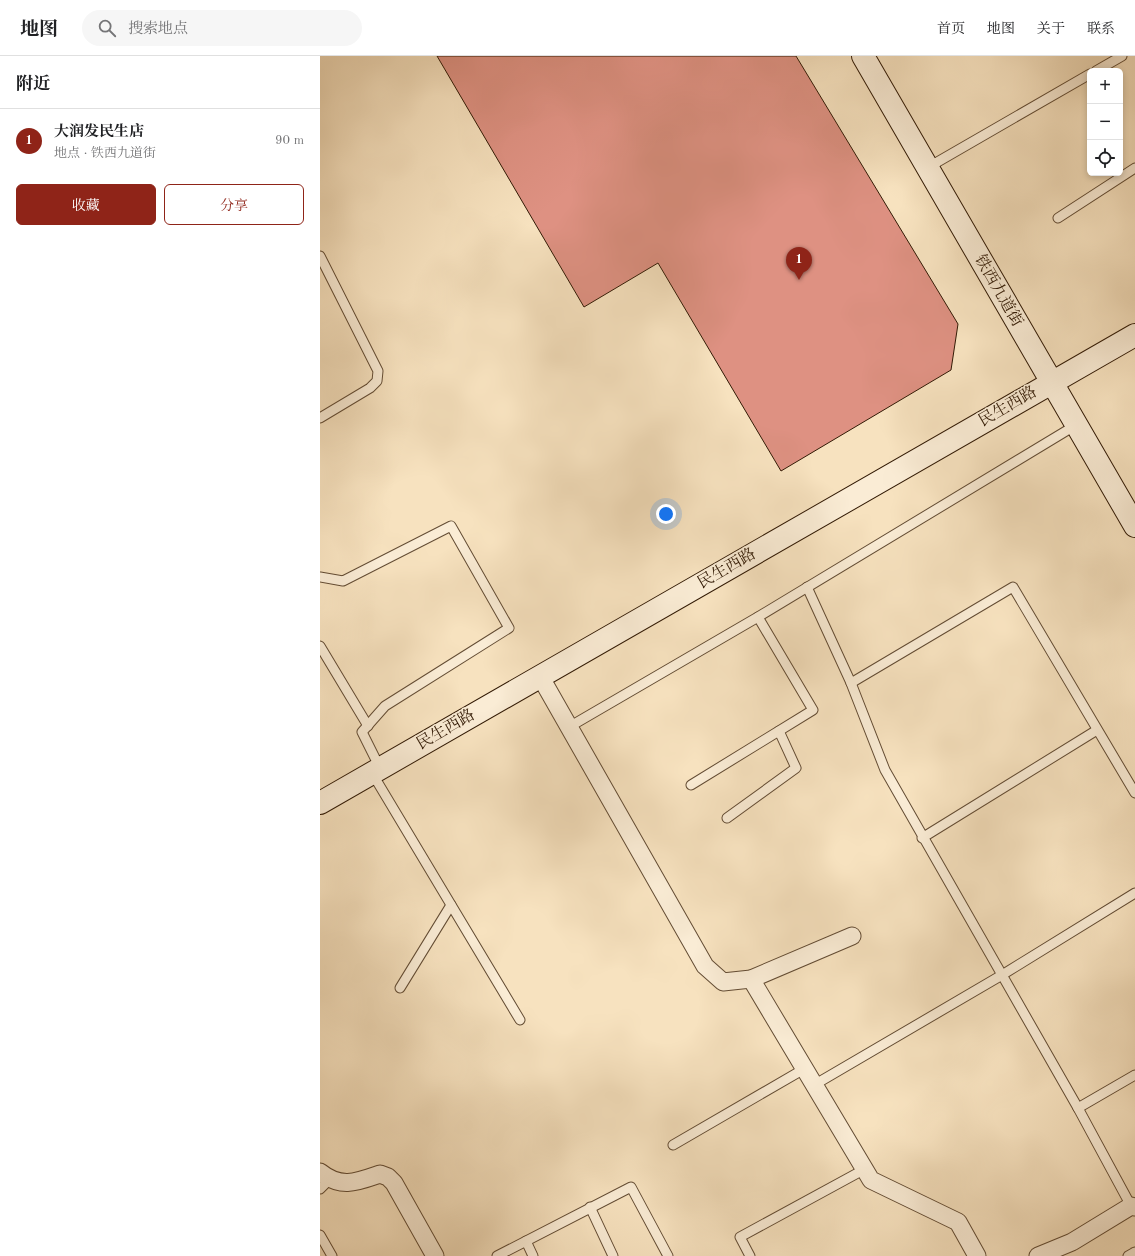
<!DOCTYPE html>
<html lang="zh">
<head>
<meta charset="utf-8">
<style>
  :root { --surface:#fff; --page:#f6f6f6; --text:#202124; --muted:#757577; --line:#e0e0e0; --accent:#8f2418 }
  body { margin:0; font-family:"Old Standard TT","Noto Serif SC",serif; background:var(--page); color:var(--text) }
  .controls { position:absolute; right:12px; top:12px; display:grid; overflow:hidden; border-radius:6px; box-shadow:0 2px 6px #0003 }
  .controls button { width:36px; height:36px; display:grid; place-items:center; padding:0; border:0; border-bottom:1px solid var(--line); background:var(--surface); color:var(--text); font:20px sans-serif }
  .you { position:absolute; left:346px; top:458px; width:14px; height:14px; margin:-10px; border:3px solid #fff; border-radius:50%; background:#1a73e8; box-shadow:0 0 0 6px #1a73e833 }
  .badge { display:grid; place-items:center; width:26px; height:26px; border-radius:50%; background:var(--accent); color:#fff; font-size:13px; font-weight:700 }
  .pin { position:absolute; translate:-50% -33px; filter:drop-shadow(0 1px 2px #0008) }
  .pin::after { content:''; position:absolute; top:21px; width:14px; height:12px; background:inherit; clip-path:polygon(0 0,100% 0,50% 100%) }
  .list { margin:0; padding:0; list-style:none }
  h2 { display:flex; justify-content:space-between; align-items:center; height:52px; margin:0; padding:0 16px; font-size:17px }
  h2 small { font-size:13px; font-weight:400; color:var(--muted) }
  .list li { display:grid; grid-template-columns:26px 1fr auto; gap:12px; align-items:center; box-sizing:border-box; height:64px; padding:0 16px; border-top:1px solid var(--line) }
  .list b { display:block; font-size:15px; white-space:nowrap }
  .list p { margin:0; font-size:13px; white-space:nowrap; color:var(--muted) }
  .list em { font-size:13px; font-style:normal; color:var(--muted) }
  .actions { display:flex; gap:8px; padding:12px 16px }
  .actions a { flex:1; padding:9px 0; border:1px solid var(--accent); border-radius:6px; text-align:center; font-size:14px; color:var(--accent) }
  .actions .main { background:var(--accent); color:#fff }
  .icon { flex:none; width:22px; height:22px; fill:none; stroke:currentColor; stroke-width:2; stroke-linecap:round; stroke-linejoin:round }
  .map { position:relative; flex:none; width:815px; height:1200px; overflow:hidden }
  header { display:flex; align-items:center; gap:24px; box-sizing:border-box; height:56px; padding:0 20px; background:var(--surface); border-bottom:1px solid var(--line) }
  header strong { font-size:19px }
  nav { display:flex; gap:22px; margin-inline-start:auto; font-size:14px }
  .search { width:280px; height:36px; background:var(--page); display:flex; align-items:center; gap:10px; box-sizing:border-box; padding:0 14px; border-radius:22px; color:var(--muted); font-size:15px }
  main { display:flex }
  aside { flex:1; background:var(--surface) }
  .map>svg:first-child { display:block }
  .building { fill:#de9182; stroke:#321a05 }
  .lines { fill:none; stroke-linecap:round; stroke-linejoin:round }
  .service-casing { stroke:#634c34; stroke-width:11 }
  .minor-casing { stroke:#634c34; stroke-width:19 }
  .secondary-casing { stroke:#321a05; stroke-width:24 }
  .service { stroke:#faecd5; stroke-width:9 }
  .minor { stroke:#faecd5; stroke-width:17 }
  .secondary { stroke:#faecd5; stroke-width:22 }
  .labels { text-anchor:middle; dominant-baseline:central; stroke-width:3; stroke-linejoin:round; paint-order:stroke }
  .street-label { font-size:16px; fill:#321a05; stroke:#faecd5 }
</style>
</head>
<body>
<header>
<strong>地图</strong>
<div class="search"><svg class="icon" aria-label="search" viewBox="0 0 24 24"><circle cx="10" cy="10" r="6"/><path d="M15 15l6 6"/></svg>搜索地点</div>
<nav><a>首页</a><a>地图</a><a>关于</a><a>联系</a></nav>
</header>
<main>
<aside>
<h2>附近<small></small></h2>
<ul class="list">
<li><span class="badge">1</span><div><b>大润发民生店</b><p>地点 · 铁西九道街</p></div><em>90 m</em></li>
</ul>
<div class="actions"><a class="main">收藏</a><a>分享</a></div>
</aside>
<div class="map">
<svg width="815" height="1200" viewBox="0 0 815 1200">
  <rect width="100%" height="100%" fill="#f7e2bf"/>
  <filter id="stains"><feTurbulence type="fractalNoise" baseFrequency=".005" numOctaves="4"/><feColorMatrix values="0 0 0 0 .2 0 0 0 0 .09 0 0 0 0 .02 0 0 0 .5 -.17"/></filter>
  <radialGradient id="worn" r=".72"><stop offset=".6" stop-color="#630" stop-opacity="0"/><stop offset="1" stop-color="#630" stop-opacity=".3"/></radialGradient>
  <path class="building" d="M117,0H476L638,268L631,314L461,415L338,207L264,251Z"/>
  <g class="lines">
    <g class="service-casing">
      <g id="service">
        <path d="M776,15L802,0"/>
        <path d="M607,112L770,18"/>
        <path d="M738,162L815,112"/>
        <path d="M0,200L58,315L57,325L50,332L0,362"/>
        <path d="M0,521L23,525L131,470L189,572L65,650L42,676L60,712"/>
        <path d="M487,531L531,627L565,714L758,1052L811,1150"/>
        <path d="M0,590L48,670"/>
        <path d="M531,627L693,531L815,737"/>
        <path d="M249,671L438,561L756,369"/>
        <path d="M52,717L200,964"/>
        <path d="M371,729L493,654L438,561"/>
        <path d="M407,762L476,712L459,675"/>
        <path d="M602,782L777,674"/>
        <path d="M80,932L131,849"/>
        <path d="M494,1029L682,919L815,837"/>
        <path d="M758,1052L815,1019"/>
        <path d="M353,1089L484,1013"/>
        <path d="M0,1133L9,1124"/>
        <path d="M270,1151L293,1200"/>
        <path d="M0,1179L12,1200"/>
        <path d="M206,1185L213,1200"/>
        <path d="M177,1200L311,1131L348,1200"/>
        <path d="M430,1200L420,1181L545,1113"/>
        <path d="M808,1200L815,1196"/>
      </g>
    </g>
    <g class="minor-casing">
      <g id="minor">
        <path d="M220,620L385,910L403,926L431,923L532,880"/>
        <path d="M431,923L551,1124L638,1166L657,1200"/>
        <path d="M0,1116C21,1133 37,1126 60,1118L68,1121L74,1127L115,1200"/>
        <path d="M718,1200L752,1186L811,1150L815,1151"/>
      </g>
    </g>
    <g class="secondary-casing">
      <g id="secondary">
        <path d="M543,0L815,470"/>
        <path d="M0,747L815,279"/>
      </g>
    </g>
    <use href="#service" class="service"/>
    <use href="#minor" class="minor"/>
    <use href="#secondary" class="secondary"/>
  </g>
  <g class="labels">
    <g class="street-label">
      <text transform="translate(678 235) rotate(60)">铁西九道街</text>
      <text transform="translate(688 351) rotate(-30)">民生西路</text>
      <text transform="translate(407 513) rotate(-30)">民生西路</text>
      <text transform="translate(126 674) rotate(-30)">民生西路</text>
    </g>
  </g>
  <rect width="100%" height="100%" filter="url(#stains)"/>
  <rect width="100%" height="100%" fill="url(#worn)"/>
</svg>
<div class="controls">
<button>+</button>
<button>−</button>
<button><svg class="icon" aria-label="locate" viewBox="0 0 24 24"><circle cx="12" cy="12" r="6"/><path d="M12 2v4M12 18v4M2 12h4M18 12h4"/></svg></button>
</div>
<div class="you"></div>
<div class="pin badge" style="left:479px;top:224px">1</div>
</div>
</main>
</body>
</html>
